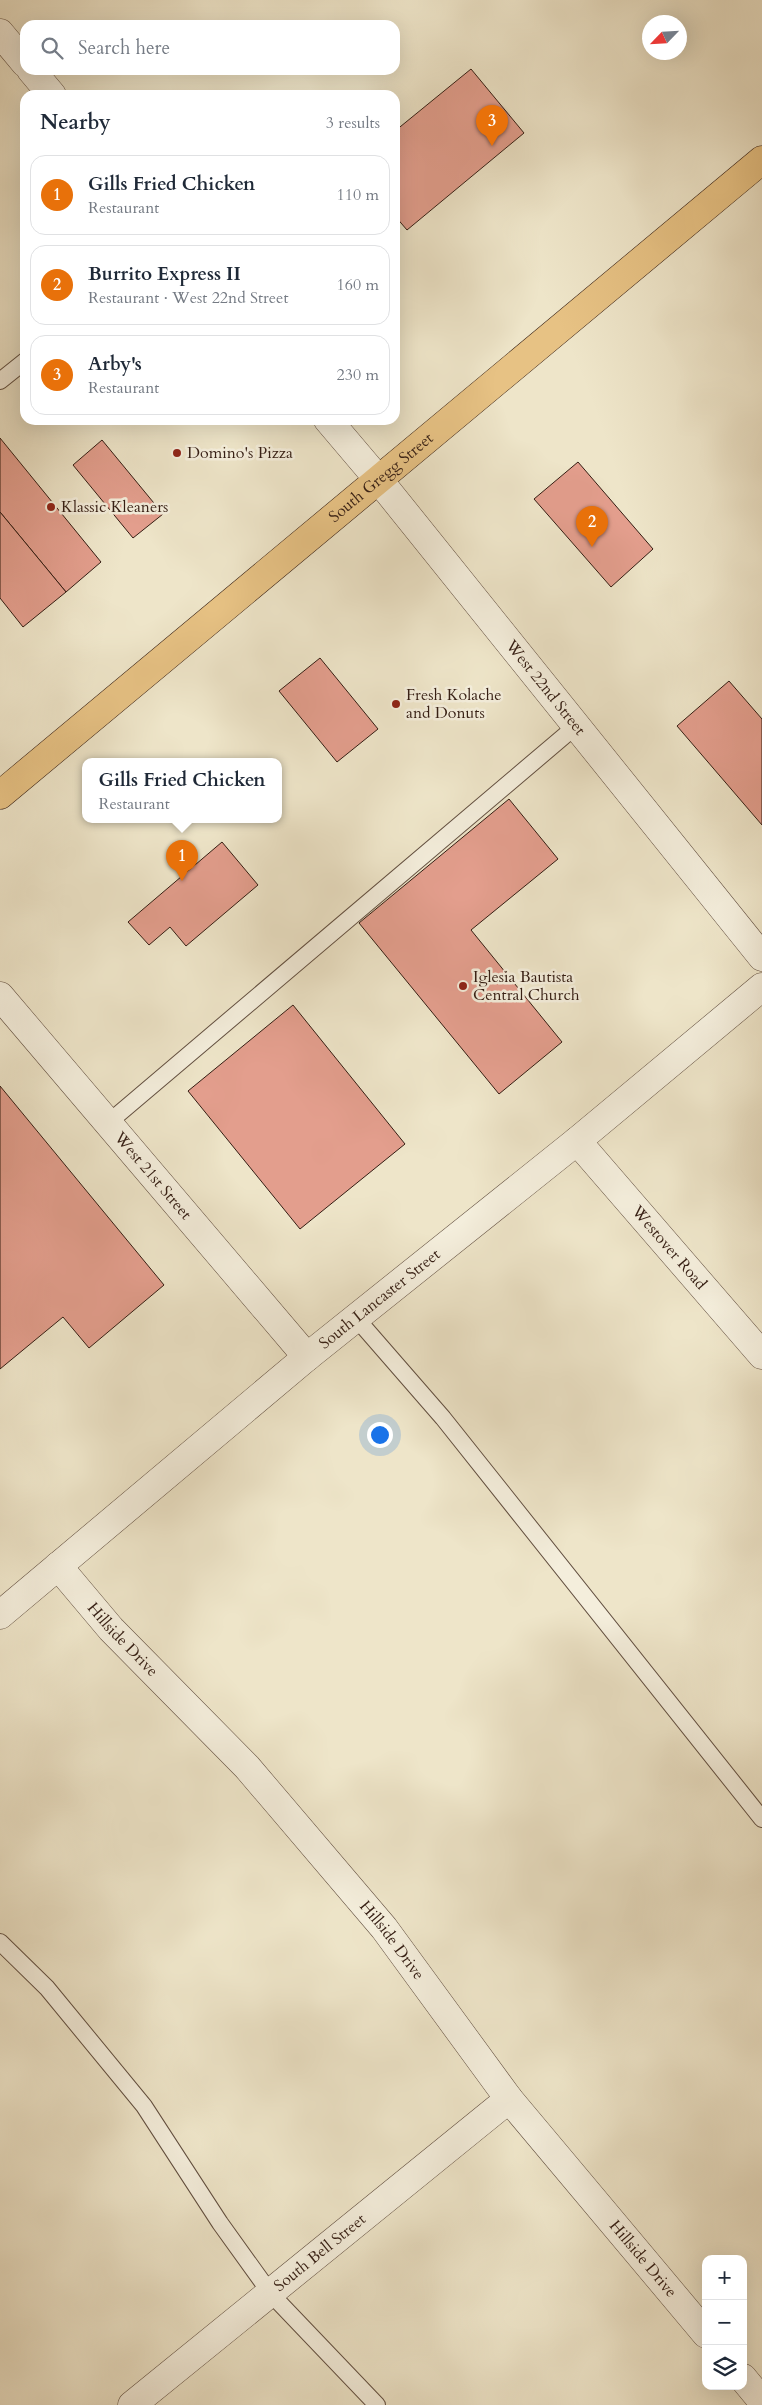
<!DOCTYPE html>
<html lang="en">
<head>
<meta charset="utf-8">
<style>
  :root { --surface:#fff; --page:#f6f6f7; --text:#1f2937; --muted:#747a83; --line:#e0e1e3; --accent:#8f2418 }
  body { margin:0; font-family:Cardo,serif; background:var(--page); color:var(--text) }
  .controls { position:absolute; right:15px; bottom:15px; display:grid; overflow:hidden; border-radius:10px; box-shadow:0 5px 20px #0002 }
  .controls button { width:45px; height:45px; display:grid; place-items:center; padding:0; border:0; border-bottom:1px solid var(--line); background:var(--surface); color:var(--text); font:25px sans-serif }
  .compass { position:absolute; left:642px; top:15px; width:45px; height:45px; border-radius:50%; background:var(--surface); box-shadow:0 5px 20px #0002; rotate:245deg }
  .you { position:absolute; left:379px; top:1434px; width:18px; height:18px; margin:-12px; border:4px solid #fff; border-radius:50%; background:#1a73e8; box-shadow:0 0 0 8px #1a73e833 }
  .badge { display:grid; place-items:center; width:32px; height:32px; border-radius:50%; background:var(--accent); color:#fff; font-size:16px; font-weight:700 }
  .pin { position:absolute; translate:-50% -41px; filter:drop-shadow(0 1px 2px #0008) }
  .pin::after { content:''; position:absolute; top:26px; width:18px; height:15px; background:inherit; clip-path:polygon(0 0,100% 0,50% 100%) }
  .popup { position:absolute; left:82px; top:758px; width:200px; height:65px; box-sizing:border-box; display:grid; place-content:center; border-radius:10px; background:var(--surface); filter:drop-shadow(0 1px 4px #0005); font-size:16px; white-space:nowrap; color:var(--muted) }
  .popup b { font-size:19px; color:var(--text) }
  .popup::after { content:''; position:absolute; left:50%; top:100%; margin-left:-10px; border:10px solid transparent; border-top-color:var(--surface) }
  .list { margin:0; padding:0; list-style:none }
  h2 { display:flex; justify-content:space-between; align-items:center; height:65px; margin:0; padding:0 20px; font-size:21px }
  h2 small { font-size:16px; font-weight:400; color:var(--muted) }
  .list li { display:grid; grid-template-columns:32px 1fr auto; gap:15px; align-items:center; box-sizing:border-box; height:80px; margin:0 10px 10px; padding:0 10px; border:1px solid var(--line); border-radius:15px }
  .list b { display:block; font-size:19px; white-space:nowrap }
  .list p { margin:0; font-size:16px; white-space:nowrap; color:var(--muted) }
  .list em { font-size:16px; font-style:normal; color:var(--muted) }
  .icon { flex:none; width:28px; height:28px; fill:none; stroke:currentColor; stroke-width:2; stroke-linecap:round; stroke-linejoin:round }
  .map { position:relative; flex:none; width:762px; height:2405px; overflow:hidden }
  .search { position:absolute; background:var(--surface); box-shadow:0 5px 20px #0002; left:20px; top:20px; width:380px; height:55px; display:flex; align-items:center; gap:12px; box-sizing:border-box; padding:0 18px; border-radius:15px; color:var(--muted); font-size:19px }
  .panel { position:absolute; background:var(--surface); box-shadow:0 5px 20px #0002; left:20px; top:90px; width:380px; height:335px; border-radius:15px }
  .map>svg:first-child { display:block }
  .building { fill:#e39e8d; stroke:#341d13 }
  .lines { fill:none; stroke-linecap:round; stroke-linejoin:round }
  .service-casing { stroke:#624f40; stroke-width:18 }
  .minor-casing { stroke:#624f40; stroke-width:29 }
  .primary-casing { stroke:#341d13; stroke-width:29 }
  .service { stroke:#f4eedc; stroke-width:16 }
  .minor { stroke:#f4eedc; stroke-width:28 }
  .primary { stroke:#e7c284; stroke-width:28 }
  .poi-dot { fill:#8f2418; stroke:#f4eedc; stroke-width:2 }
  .labels { text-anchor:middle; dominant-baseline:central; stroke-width:5; stroke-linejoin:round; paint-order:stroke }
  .poi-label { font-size:16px; fill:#341d13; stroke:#f4eedc; text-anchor:start }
  .street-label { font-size:16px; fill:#341d13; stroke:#f4eedc }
</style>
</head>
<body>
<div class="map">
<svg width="762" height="2405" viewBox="0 0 762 2405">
  <rect width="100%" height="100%" fill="#eee5c9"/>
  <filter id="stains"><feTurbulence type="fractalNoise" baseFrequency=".004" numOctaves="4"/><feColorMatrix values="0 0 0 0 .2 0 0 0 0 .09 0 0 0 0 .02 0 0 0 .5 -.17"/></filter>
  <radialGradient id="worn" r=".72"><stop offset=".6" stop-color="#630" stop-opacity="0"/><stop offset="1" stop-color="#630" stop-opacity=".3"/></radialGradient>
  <g class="building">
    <path d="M471,69L524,133L407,230L395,216V131Z"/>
    <path d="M0,438L101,562L66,592L0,512Z"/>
    <path d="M102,440L163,514L133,538L73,465Z"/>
    <path d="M578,462L653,549L611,587L534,499Z"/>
    <path d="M0,512L66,592L23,627L0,598Z"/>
    <path d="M320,658L378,729L337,762L279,691Z"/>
    <path d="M729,681L762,719V825L677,726Z"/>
    <path d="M509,799L558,859L471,930L562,1042L499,1094L359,923Z"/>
    <path d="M222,842L258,885L186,946L170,927L149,945L128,922Z"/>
    <path d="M293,1005L405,1144L300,1229L188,1091Z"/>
    <path d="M0,1086L164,1285L89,1348L63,1317L0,1369Z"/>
  </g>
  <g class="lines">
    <g class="service-casing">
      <g id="service">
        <path d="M0,381L25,361"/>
        <path d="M108,1123L576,726"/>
        <path d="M356,1318L443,1418L762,1819"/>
        <path d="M0,1942L47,1988L144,2106L220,2223L271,2294L377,2405"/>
      </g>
    </g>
    <g class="minor-casing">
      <g id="minor">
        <path d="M0,33L25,63"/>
        <path d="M31,70L52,95"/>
        <path id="s1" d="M328,420L378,479L762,957"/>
        <path id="s2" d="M0,996L307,1357"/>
        <path id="s3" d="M577,1141L762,1355"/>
        <path id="s4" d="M58,1566L111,1629L247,1767L384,1928L509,2099L706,2334"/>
        <path id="s5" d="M0,1615L307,1357L577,1141L762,987"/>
        <path d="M743,2378L762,2401"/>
        <path id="s6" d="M132,2405L509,2099"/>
      </g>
    </g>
    <g class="primary-casing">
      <g id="primary">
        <path id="s7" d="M0,795L762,160"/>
      </g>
    </g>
    <use href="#service" class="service"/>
    <use href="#minor" class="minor"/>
    <use href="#primary" class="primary"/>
  </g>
  <g class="poi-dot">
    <circle cx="177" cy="453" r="5"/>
    <circle cx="51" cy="507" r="5"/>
    <circle cx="396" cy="704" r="5"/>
    <circle cx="463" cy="986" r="5"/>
  </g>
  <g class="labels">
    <g class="poi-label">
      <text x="187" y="453">Domino's Pizza</text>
      <text x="61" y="507">Klassic Kleaners</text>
      <text x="406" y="695">Fresh Kolache<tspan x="406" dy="18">and Donuts</tspan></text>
      <text x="473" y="977">Iglesia Bautista<tspan x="473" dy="18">Central Church</tspan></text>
    </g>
    <g class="street-label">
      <text stroke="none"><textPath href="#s7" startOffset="496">South Gregg Street</textPath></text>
      <text stroke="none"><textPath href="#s1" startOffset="345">West 22nd Street</textPath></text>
      <text stroke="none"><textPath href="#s2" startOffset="236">West 21st Street</textPath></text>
      <text stroke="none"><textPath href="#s3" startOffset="141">Westover Road</textPath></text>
      <text stroke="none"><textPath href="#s5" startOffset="494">South Lancaster Street</textPath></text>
      <text stroke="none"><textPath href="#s4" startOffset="98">Hillside Drive</textPath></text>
      <text stroke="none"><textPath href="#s4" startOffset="502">Hillside Drive</textPath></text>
      <text stroke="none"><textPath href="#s6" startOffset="242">South Bell Street</textPath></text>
      <text stroke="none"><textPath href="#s4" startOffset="908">Hillside Drive</textPath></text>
    </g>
  </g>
  <rect width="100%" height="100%" filter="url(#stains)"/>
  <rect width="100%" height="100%" fill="url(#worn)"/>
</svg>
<div class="controls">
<button>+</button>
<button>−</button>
<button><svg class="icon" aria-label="layers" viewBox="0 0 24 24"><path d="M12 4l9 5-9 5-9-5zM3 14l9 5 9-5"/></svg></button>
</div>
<svg class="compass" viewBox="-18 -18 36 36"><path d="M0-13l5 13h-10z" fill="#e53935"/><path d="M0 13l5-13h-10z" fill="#747a83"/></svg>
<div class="you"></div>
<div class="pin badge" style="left:182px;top:881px;background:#e8710a">1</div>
<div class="popup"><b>Gills Fried Chicken</b>Restaurant</div>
<div class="pin badge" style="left:592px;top:547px;background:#e8710a">2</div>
<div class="pin badge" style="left:492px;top:146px;background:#e8710a">3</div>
<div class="search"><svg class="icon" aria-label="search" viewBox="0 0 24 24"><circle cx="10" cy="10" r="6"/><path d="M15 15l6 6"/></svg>Search here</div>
<section class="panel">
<h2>Nearby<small>3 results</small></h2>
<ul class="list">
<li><span class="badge" style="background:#e8710a">1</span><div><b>Gills Fried Chicken</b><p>Restaurant</p></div><em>110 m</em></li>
<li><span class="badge" style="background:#e8710a">2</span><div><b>Burrito Express II</b><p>Restaurant · West 22nd Street</p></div><em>160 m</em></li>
<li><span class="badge" style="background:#e8710a">3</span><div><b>Arby's</b><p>Restaurant</p></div><em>230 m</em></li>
</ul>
</section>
</div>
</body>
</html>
